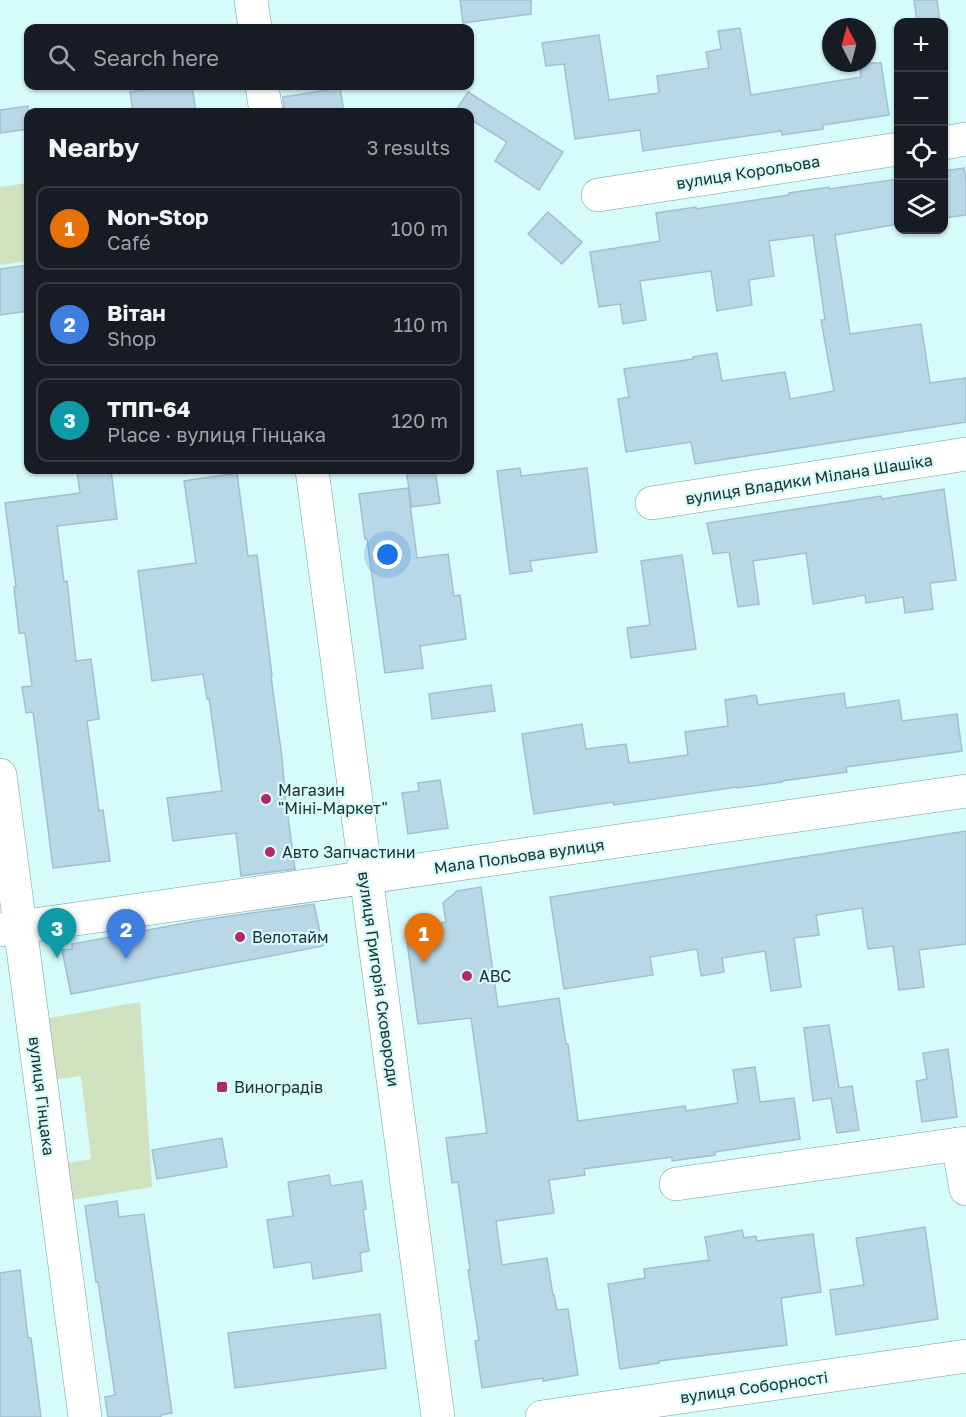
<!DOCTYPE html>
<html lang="en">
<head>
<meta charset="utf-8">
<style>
  :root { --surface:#171b24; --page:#242831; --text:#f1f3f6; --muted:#9ea1a6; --line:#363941; --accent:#b45309 }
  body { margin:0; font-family:"Golos Text",sans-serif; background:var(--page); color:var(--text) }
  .controls { position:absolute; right:18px; top:18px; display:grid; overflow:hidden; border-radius:12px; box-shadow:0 2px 4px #0004 }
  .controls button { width:54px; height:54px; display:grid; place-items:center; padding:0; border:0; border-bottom:2px solid var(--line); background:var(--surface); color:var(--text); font:30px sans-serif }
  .compass { position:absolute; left:822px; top:18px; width:54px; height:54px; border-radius:50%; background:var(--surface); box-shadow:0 2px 4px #0004; rotate:354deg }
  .you { position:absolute; left:388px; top:555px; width:21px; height:21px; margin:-15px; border:4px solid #fff; border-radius:50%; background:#1a73e8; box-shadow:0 0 0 9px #1a73e833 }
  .badge { display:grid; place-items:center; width:39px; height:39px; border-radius:50%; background:var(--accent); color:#fff; font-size:20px; font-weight:700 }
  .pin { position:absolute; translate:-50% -50px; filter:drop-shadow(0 2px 3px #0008) }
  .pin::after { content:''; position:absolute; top:32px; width:21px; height:18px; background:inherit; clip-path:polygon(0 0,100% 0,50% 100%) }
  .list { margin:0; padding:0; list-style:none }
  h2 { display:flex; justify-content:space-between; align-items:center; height:78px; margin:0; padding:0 24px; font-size:26px }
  h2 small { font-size:20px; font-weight:400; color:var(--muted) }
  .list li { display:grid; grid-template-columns:39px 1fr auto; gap:18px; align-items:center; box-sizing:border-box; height:84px; margin:0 12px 12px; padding:0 12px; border:2px solid var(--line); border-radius:12px }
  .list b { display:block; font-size:22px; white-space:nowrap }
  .list p { margin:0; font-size:20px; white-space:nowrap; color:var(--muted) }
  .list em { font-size:20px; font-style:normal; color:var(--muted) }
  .icon { flex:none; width:33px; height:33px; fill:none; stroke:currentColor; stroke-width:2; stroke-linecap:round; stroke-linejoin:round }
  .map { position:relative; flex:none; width:966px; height:1417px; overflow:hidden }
  .search { position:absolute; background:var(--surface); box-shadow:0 2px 4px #0004; left:24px; top:24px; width:450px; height:66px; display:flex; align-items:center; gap:15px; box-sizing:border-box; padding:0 21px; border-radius:12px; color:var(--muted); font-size:22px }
  .panel { position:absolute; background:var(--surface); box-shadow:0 2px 4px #0004; left:24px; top:108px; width:450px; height:366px; border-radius:12px }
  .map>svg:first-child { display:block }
  .green { fill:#d1e2c0 }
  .building { fill:#b8d8e7; stroke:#a0c0ce; stroke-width:1.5 }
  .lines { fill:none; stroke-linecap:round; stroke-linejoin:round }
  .minor-casing { stroke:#799d9c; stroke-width:34 }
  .major-casing { stroke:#799d9c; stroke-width:34 }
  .minor { stroke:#fff; stroke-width:33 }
  .major { stroke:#fff; stroke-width:33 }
  .poi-dot { fill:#b42964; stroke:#d5fbfa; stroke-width:2 }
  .labels { text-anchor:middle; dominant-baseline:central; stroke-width:4.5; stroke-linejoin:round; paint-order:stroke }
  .street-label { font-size:16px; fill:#223131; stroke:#d5fbfa }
  .poi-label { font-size:16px; fill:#223131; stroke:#d5fbfa; text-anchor:start }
</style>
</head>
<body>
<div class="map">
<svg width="966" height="1417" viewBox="0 0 966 1417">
  <rect width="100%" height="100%" fill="#d5fbfa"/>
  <g class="green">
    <path d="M28,183V261L0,265V187Z"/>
    <path d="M140,1002L152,1187L66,1201L62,1164L91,1159L81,1076L52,1080L44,1019Z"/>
  </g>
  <g class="building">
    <path d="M460,0H531V14L463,23Z"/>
    <path d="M914,0H937L940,22H917Z"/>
    <path d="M740,28L751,95L861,77L859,63H881L889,115L823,125V129L782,135L781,131L643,151L640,130L575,139L564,64L546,66L542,43L599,35L609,100L659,93L657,76L709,68L706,52L721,49L718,31Z"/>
    <path d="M176,86H192L196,112H133L130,92Z"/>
    <path d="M340,88L344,112H284L283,97Z"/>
    <path d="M468,92L563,152L539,190L495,161L507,142L470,119V112H460L456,110Z"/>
    <path d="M28,106V129L0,133V110Z"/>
    <path d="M964,168L966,180V215L944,218V171Z"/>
    <path d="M898,179V224L835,235L850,334L921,324L930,383L966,378V422L695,464L691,442L626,452L618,399L629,397L624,369L693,359V357L717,353L722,381L785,372L790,399L834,391L821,320H825L813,235L769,241L774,276L749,280L752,305L717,311L711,271L640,281L646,320L623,324L620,304L599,307L590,252L660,241L656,213L696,207V209L789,195V193L829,187V189Z"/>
    <path d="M548,212L582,242L562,264L528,234Z"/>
    <path d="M28,265V311L0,315V269Z"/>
    <path d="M520,468L521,476L587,468L597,552L530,561L532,571L510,574L497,471Z"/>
    <path d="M89,470H111L117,519L57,526L64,582L67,581L76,661L91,659L99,719L87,721L99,811L103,810L110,861L53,868L33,712L26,713L22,687L32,686L25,633H19L14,587H16L5,503L80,493L77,471Z"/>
    <path d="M406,470H435L440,503L412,507Z"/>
    <path d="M237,473L248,556L257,555L272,676H271L282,758L285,794L295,869L241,876L236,833L173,841L167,798L222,791L209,698L207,699L203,674L152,681L138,571L196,563L184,481Z"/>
    <path d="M408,488L417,558L448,554L454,596L460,595L466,639L420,646L423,668L385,673L367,539H365L359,494Z"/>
    <path d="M944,489L956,580L930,583L933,609L905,613L903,597L866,603L865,595L813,604L806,553L753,561L759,604L738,607L729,552L713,554L707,523L881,496L882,499Z"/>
    <path d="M682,555L696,649L631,658L627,628L650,625L641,561Z"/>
    <path d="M491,685L495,711L432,719L429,694Z"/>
    <path d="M844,693L846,708L899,700L902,721L957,714L962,751L846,767L847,772L782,781V782L737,788V787L614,805L613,802L534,814L522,734L582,724L586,749L626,744L629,763L688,755L685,732L728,726L725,700L756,695L758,705Z"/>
    <path d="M440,780L448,828L408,834L402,793L419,791L418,783Z"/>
    <path d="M966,831V944L919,950L924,987L899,990L893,946L868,949L862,908L816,915L819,935L794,938L801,987L771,991L765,951L722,958L724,972L701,976L697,949L650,957L653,975L564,989L550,897Z"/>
    <path d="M481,887L498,1007L559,998L566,1044H568L578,1121L685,1106L686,1111L738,1103L733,1070L755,1067L760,1102L794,1098L800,1139L715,1152V1155L672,1161V1157L584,1169L585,1175L549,1180L554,1213L496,1221L502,1265L547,1258L553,1295H554L557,1310L568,1309L578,1375L543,1381V1378L482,1388L475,1341L479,1340L468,1270H470L458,1182L452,1183L446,1138L487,1133L471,1018L418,1024L407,941L436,938L434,924L446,922L443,903L457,891Z"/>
    <path d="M314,904L323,946L71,994L62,950L72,949V944L196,921Z"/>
    <path d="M829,1025L839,1088L852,1086L859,1130L837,1133L831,1098L813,1101L804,1028Z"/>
    <path d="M948,1049L957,1117L922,1122L916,1081L927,1079L923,1053Z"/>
    <path d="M222,1138L227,1167L157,1179L152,1150Z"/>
    <path d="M329,1175L331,1186L362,1181L366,1209L363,1210L369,1251L360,1253L362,1271L313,1279L311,1262L274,1268L267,1220L293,1216L288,1182Z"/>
    <path d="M117,1201L119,1217L144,1214L172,1413L161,1415V1417H108L105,1397L115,1395L98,1282H96L85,1206Z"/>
    <path d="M925,1227L938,1319L836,1335L830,1290L864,1285L856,1238Z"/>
    <path d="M742,1230L744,1238L756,1236L757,1241L813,1234L821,1292L781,1298L787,1345L659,1361V1363L620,1369L608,1284L645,1278L644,1269L709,1260L705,1237Z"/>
    <path d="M20,1270L28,1338H31L41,1417H0V1273Z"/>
    <path d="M380,1314L386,1368L235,1388L228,1333Z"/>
  </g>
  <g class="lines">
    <g class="minor-casing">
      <g id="minor">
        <path d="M944,143L966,139"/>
        <path d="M598,195L898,149"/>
        <path d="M652,503L966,454"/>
        <path d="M0,775L85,1417"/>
        <path d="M0,930L966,791"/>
        <path d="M958,1144L966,1189"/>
        <path d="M676,1184L966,1143"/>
        <path d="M542,1417L966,1356"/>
      </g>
    </g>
    <g class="major-casing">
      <g id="major">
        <path d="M251,0L255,28"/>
        <path d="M262,86L266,112"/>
        <path d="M312,470L438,1417"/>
      </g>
    </g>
    <use href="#minor" class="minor"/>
    <use href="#major" class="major"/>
  </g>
  <g class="poi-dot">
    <circle cx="266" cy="799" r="6"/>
    <circle cx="270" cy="852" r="6"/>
    <circle cx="240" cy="937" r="6"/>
    <circle cx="467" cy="976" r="6"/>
    <rect x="216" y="1081" width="12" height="12" rx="3"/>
  </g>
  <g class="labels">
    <g class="street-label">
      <text transform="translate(748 172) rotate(-9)">вулиця Корольова</text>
      <text transform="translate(809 479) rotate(-9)">вулиця Владики Мілана Шашіка</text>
      <text transform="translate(519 856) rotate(-8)">Мала Польова вулиця</text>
      <text transform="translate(379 979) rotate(82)">вулиця Григорія Сковороди</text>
      <text transform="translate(42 1096) rotate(83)">вулиця Гінцака</text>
      <text transform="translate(754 1387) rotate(-8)">вулиця Соборності</text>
    </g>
    <g class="poi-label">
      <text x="278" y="790">Магазин<tspan x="278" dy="18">"Міні-Маркет"</tspan></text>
      <text x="282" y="852">Авто Запчастини</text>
      <text x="252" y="937">Велотайм</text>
      <text x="479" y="976">ABC</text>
      <text x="234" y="1087">Виноградів</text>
    </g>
  </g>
</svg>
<div class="controls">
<button>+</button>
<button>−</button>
<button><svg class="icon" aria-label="locate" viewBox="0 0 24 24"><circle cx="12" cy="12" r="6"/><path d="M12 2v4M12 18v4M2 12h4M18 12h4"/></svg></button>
<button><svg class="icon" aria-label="layers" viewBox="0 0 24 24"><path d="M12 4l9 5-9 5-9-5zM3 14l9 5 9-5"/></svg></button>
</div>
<svg class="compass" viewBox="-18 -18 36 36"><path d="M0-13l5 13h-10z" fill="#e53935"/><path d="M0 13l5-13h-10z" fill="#9ea1a6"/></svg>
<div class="you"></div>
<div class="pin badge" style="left:424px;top:963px;background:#e8710a">1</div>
<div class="pin badge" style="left:126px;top:959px;background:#3f7fe0">2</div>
<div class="pin badge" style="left:57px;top:958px;background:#0f9aa8">3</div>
<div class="search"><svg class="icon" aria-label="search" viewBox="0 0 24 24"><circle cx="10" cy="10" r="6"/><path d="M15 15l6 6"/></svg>Search here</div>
<section class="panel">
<h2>Nearby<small>3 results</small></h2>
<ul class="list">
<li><span class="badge" style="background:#e8710a">1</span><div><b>Non-Stop</b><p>Café</p></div><em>100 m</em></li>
<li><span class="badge" style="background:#3f7fe0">2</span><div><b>Вітан</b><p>Shop</p></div><em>110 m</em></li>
<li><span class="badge" style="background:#0f9aa8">3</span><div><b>ТПП-64</b><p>Place · вулиця Гінцака</p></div><em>120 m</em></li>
</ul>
</section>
</div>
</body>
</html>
